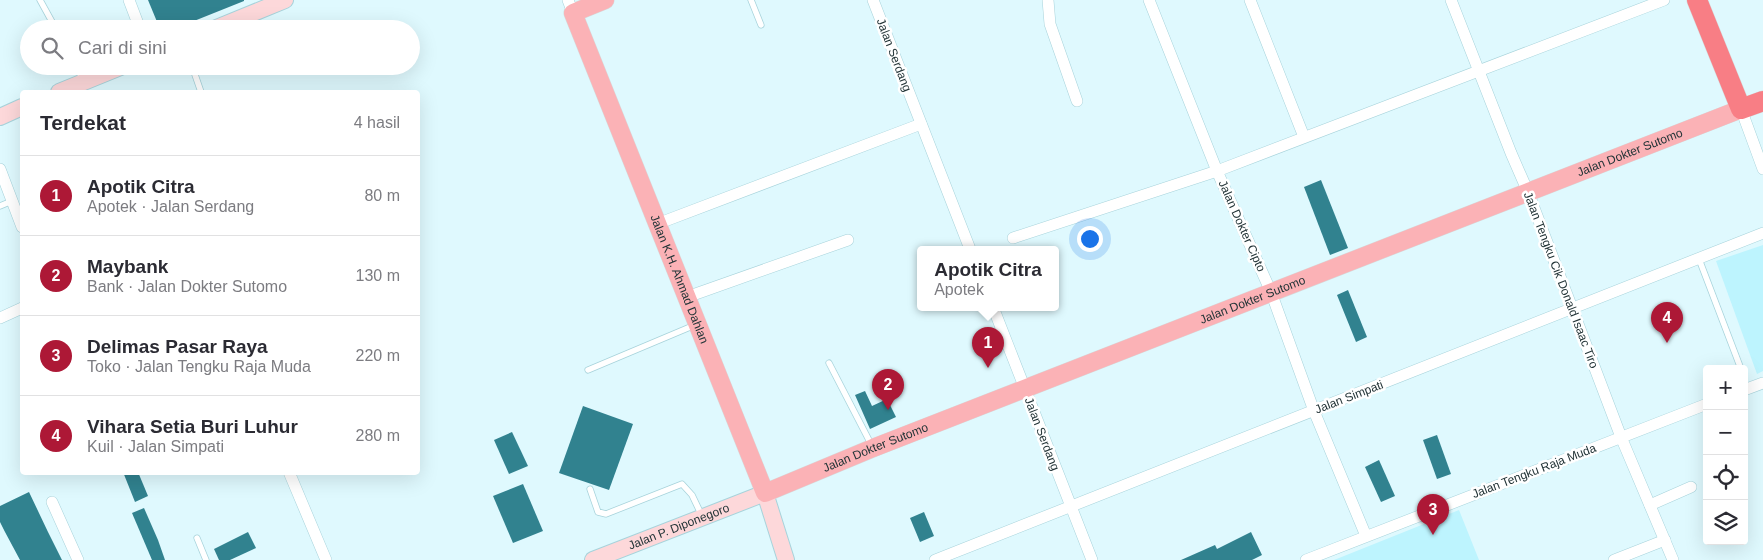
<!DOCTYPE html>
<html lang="id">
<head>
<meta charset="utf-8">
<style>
  :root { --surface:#fff; --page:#f2f2f3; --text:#2b2b33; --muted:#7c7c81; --line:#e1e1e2; --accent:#ad1836 }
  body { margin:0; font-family:Arial,sans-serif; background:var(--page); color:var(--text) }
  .controls { position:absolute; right:15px; bottom:15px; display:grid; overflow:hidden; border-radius:5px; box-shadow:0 5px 20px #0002 }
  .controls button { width:45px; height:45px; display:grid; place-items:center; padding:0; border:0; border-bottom:1px solid var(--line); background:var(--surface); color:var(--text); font:25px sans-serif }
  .you { position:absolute; left:1089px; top:238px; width:18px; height:18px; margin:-12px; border:4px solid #fff; border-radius:50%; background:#1a73e8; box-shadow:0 0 0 8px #1a73e833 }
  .badge { display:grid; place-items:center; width:32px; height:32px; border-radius:50%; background:var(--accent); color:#fff; font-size:16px; font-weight:700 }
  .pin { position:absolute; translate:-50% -41px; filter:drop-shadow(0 1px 2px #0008) }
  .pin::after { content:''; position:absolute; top:26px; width:18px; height:15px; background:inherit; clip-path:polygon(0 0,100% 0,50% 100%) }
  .popup { position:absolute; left:917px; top:246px; width:142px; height:65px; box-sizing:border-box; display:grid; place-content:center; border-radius:5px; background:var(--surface); filter:drop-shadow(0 1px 4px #0005); font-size:16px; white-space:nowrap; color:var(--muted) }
  .popup b { font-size:19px; color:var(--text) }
  .popup::after { content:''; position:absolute; left:50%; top:100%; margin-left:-10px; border:10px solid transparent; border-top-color:var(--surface) }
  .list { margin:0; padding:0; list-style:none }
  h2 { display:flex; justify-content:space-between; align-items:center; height:65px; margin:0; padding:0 20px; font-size:21px }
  h2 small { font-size:16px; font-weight:400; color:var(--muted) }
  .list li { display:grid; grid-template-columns:32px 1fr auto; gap:15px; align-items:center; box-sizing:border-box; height:80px; padding:0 20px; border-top:1px solid var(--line) }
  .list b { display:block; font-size:19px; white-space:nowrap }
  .list p { margin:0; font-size:16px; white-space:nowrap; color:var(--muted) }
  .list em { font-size:16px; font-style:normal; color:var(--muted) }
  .icon { flex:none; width:28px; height:28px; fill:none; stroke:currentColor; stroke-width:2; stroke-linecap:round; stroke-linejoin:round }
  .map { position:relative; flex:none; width:1763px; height:560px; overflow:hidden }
  .search { position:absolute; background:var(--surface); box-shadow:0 5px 20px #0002; left:20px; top:20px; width:400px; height:55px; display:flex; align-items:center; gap:12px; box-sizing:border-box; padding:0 18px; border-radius:28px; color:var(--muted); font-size:19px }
  .panel { position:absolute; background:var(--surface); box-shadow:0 5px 20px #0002; left:20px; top:90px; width:400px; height:385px; border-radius:5px }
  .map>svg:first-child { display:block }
  .built { fill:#bdf4fe }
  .building { fill:#31828f }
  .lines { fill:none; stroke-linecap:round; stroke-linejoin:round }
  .lane-casing { stroke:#a7d3db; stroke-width:7 }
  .street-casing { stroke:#a7d3db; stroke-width:12 }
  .secondary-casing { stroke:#a7d3db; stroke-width:18 }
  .primary-casing { stroke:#d7dadb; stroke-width:19 }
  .highway-casing { stroke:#d7dadb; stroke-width:21 }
  .lane { stroke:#fff; stroke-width:5.5 }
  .street { stroke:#fff; stroke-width:11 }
  .secondary { stroke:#fdd8da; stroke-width:16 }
  .primary { stroke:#fbb2b6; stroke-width:18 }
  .highway { stroke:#f87e85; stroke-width:20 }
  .labels { text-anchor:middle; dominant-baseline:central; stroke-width:5; stroke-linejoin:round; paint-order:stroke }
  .street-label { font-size:12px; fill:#233437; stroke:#fff }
</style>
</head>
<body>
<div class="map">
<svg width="1763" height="560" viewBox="0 0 1763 560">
  <rect width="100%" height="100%" fill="#dff9fe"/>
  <g class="built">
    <path d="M1763,245V371L1757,374L1716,261Z"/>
    <path d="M1459,510L1479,560H1334Z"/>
  </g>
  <g class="building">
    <path d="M148,0H244V1L174,29H160Z"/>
    <path d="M1321,180L1348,248L1330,255L1304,187Z"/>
    <path d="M1348,290L1367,337L1356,342L1337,295Z"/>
    <path d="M865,391L872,406L887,399L896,417L870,429L855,395Z"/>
    <path d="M583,406L633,424L609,490L559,473Z"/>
    <path d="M512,432L528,466L509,474L494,440Z"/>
    <path d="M1437,435L1451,474L1437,479L1423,440Z"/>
    <path d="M1379,460L1395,496L1381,502L1365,467Z"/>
    <path d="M123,472H138L148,496L135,502Z"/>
    <path d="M523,484L543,531L513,543L493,496Z"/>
    <path d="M29,492L48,532L62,560H20L5,532L0,522V506Z"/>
    <path d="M144,508L158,540L165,560H152L132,513Z"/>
    <path d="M924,512L934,536L920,542L910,518Z"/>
    <path d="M248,532L256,548L230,560H219L214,549Z"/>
    <path d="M1251,532L1262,555L1252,560H1181L1215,545L1217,549Z"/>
  </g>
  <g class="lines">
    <g class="lane-casing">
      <g id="lane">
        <path d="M40,0L56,29"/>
        <path d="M751,0L761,25"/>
        <path d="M76,66L83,80"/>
        <path d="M192,66L201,92"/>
        <path d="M0,206L12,201"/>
        <path d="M1699,259L1741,369"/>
        <path d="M829,363L872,446"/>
        <path d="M588,370L695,325"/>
        <path d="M590,489L598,512L606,514L682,484L692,495L702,516"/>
        <path d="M197,538L206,560"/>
      </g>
    </g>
    <g class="street-casing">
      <g id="street">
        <path d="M129,0L140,29"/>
        <path d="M568,0L573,13"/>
        <path d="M873,0L970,249"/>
        <path d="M1048,0L1050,24L1077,101"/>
        <path d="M1149,0L1217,171L1271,292L1314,411L1366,536"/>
        <path d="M1250,0L1304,137"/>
        <path d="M1451,0L1511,153L1528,192L1621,437L1673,560"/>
        <path d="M1741,109L1763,169"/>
        <path d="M0,169L22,227"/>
        <path d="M657,224L921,124"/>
        <path d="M1013,238L1217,171L1664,0"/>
        <path d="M687,297L848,240"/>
        <path d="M993,307L1092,560"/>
        <path d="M0,318L22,308"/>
        <path d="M1744,390L1763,383"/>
        <path d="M289,472L326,560"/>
        <path d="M52,502L78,560"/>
        <path d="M1650,505L1691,487"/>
        <path d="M935,560L1763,233"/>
        <path d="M1306,560L1707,404"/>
        <path d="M1614,560L1665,540"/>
      </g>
    </g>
    <g class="secondary-casing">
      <g id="secondary">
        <path d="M214,29L285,0"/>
        <path d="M59,92L123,66"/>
        <path d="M0,117L22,107"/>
        <path id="s1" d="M593,560L765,493L786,560"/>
      </g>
    </g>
    <g class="primary-casing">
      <g id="primary">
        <path id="s2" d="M605,0L573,13L765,493L873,448L1741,109"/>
      </g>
    </g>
    <g class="highway-casing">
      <path id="highway" d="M1697,0L1741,109L1763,101"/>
    </g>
    <use href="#lane" class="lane"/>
    <use href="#street" class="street"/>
    <use href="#secondary" class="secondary"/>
    <use href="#primary" class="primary"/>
    <use href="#highway" class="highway"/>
  </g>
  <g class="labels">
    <g class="street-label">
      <text transform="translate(894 55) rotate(69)">Jalan Serdang</text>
      <text stroke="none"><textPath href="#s2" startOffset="1481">Jalan Dokter Sutomo</textPath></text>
      <text transform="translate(1242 226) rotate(66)">Jalan Dokter Cipto</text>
      <text stroke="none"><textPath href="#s2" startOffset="321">Jalan K.H. Ahmad Dahlan</textPath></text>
      <text transform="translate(1561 280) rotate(69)">Jalan Tengku Cik Donald Isaac Tiro</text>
      <text stroke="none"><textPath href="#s2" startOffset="1076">Jalan Dokter Sutomo</textPath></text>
      <text transform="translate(1349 397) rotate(-21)">Jalan Simpati</text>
      <text transform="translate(1042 434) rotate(69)">Jalan Serdang</text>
      <text stroke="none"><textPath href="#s2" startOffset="671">Jalan Dokter Sutomo</textPath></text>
      <text transform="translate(1534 471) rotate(-21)">Jalan Tengku Raja Muda</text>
      <text stroke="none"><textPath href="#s1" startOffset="92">Jalan P. Diponegoro</textPath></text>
    </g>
  </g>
</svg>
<div class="controls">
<button>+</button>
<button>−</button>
<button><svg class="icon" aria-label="locate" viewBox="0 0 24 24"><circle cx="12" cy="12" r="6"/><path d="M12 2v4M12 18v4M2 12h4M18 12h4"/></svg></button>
<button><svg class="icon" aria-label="layers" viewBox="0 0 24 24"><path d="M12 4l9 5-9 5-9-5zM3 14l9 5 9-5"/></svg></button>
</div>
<div class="you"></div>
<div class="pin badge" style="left:988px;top:368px">1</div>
<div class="popup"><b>Apotik Citra</b>Apotek</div>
<div class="pin badge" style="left:888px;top:410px">2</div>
<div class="pin badge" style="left:1433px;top:535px">3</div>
<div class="pin badge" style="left:1667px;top:343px">4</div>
<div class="search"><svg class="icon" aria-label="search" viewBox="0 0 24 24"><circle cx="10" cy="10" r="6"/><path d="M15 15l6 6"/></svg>Cari di sini</div>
<section class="panel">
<h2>Terdekat<small>4 hasil</small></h2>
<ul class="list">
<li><span class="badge">1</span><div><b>Apotik Citra</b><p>Apotek · Jalan Serdang</p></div><em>80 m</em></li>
<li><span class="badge">2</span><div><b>Maybank</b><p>Bank · Jalan Dokter Sutomo</p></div><em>130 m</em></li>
<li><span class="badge">3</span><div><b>Delimas Pasar Raya</b><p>Toko · Jalan Tengku Raja Muda</p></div><em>220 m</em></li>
<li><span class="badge">4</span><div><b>Vihara Setia Buri Luhur</b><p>Kuil · Jalan Simpati</p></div><em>280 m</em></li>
</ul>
</section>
</div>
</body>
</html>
